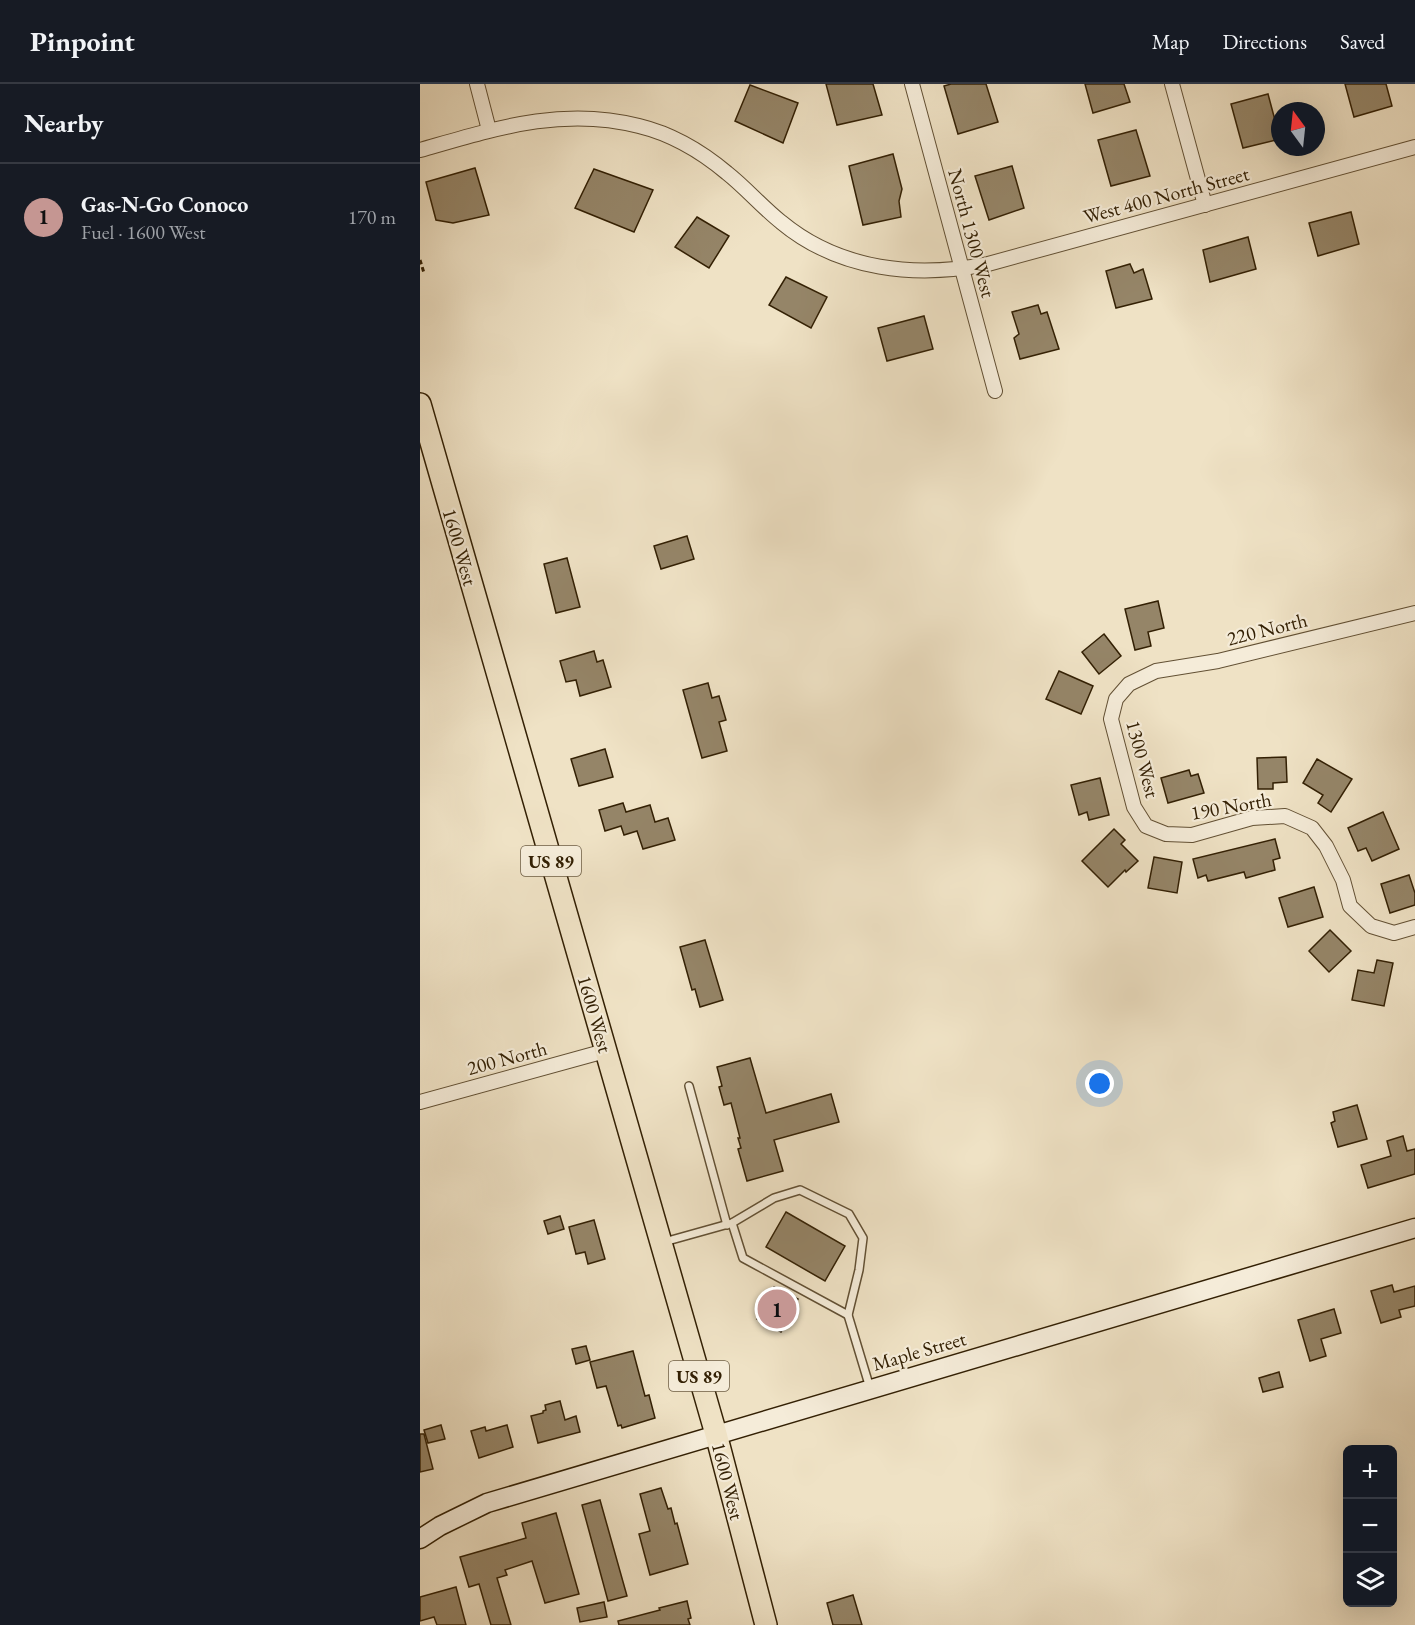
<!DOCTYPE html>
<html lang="en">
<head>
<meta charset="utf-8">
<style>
  :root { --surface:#171b24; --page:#242831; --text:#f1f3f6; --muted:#9ea1a6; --line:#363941; --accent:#c59692 }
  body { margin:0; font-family:"EB Garamond",serif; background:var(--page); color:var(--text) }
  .controls { position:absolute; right:18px; bottom:18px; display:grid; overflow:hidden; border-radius:9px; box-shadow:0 6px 24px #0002 }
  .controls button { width:54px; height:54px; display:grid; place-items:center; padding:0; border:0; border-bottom:2px solid var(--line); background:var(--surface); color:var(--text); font:30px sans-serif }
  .compass { position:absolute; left:851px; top:18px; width:54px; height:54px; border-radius:50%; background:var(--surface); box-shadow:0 6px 24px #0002; rotate:345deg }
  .you { position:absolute; left:680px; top:1000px; width:21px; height:21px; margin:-15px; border:4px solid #fff; border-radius:50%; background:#1a73e8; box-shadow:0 0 0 9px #1a73e833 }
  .badge { display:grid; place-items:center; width:39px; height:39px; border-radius:50%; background:var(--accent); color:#111; font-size:20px; font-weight:700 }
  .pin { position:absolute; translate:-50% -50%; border:3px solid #fff; box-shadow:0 2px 6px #0006 }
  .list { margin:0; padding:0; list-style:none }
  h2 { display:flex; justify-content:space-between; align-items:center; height:78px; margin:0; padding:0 24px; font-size:26px }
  h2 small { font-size:20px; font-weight:400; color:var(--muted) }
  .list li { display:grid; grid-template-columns:39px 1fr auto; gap:18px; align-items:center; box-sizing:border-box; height:108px; padding:0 24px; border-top:2px solid var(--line) }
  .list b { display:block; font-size:22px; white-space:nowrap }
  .list p { margin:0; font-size:20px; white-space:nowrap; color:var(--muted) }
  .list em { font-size:20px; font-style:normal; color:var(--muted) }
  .icon { flex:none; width:33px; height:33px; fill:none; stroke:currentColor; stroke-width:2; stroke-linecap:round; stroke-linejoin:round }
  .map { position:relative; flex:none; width:995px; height:1541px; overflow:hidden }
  header { display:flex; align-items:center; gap:36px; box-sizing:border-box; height:84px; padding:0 30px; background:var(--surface); border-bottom:2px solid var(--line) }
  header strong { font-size:28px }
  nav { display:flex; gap:33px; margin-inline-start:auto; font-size:21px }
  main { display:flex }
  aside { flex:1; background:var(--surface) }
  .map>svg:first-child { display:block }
  .building { fill:#958568; stroke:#332004; stroke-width:1.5 }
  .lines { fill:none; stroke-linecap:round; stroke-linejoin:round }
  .lane-casing { stroke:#625034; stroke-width:10 }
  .street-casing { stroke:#625034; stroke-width:16 }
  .secondary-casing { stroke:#332004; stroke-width:21 }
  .primary-casing { stroke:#332004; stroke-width:24 }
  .path { stroke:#332004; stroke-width:3; stroke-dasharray:4.5 3; stroke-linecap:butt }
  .lane { stroke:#f5ecd9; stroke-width:7 }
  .street { stroke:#f5ecd9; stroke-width:14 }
  .secondary { stroke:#f5ecd9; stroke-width:18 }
  .primary { stroke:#efe2c5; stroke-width:21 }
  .labels { text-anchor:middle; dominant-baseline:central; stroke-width:4.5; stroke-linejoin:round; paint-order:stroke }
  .shield { fill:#f5ecd9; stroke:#6d5d44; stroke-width:1.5 }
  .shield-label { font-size:18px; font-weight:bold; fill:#332004 }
  .street-label { font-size:20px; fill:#332004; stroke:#f5ecd9 }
</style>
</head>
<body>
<header>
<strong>Pinpoint</strong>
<nav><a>Map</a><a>Directions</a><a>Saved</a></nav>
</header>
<main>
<aside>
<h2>Nearby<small></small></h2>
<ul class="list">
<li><span class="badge">1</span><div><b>Gas-N-Go Conoco</b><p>Fuel · 1600 West</p></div><em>170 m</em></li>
</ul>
</aside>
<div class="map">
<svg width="995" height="1541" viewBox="0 0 995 1541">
  <rect width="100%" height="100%" fill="#efe2c5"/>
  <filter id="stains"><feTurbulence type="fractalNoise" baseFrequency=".00333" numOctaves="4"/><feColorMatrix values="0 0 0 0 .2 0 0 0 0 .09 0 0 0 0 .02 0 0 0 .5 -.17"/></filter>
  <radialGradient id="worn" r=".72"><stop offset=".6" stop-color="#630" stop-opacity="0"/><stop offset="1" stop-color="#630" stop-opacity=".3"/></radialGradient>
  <g class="building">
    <path d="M406,0H453L462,31L417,41Z"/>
    <path d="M531,0H566L578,38L538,50L524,2Z"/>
    <path d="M665,0H704L710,18L673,29Z"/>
    <path d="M925,0H966L972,22L934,33Z"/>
    <path d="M330,1L378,19L363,59L315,37Z"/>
    <path d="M848,10L860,55L823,64L811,20Z"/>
    <path d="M716,46L730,92L691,102L678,56Z"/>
    <path d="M473,70L482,105L479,117L481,133L443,141L429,82Z"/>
    <path d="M592,82L604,124L569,136L555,92Z"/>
    <path d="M55,84L69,131L33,139L16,136L6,98Z"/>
    <path d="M174,85L233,106L214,148L155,124Z"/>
    <path d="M931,128L939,160L898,172L889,139Z"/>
    <path d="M277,133L309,152L289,184L255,163Z"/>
    <path d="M828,153L836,185L790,198L783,166Z"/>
    <path d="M710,180L714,189L723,185L732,215L696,224L686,187Z"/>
    <path d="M366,193L407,213L391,244L349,221Z"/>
    <path d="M618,221L621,230L627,228L639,265L600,275L594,254L599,250L592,228Z"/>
    <path d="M504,232L513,265L467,277L458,244Z"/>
    <path d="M267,452L274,475L241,485L234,462Z"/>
    <path d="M147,474L160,523L136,529L124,480Z"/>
    <path d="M738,517L744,544L728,548L731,562L715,566L705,525Z"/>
    <path d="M684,550L701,572L679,590L662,568Z"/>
    <path d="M174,567L177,578L183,576L191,603L160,612L156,596L146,598L140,577Z"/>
    <path d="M639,587L673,602L661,630L626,615Z"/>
    <path d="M288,599L292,614L299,612L306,636L299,638L307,667L282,674L263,606Z"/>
    <path d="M185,665L193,693L159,702L151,675Z"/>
    <path d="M866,673L867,698L853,699V705H838L837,674Z"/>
    <path d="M897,675L932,695L911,728L898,719L903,711L883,699Z"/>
    <path d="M769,686L771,692L778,690L784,709L748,719L741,694Z"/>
    <path d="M680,694L689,731L669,736L667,728L659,731L651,701Z"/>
    <path d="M203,719L206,728L230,721L235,738L248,734L255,756L223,765L217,747L204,751L201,742L185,747L179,726Z"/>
    <path d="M963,728L979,765L952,777L946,764L938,767L928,744Z"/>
    <path d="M694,745L705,756L701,760L718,777L706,788L705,786L688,803L662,777Z"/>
    <path d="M855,755L860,774L853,776L855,786L826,794L824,788L788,797L786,791L778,794L773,775Z"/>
    <path d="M734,773L762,778L757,809L728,804Z"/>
    <path d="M989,791L995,809V821L970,829L961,800Z"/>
    <path d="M894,803L903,833L868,843L859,814Z"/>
    <path d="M910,846L931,867L909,888L889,867Z"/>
    <path d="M285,856L303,916L280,923L275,905L272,906L260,863Z"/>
    <path d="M957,876L973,879L964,922L932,916L938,886L954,889Z"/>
    <path d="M330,974L346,1029L411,1010L419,1038L354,1056L363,1087L327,1097L318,1065L321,1064L318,1054H320L311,1019L304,1021L299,1003L302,1002L297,983Z"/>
    <path d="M937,1021L947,1055L918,1063L911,1039L915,1037L913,1028Z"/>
    <path d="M983,1052L987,1067L995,1065V1090L948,1104L941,1081L971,1072L967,1057Z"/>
    <path d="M366,1128L425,1162L405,1197L346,1163Z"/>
    <path d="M140,1132L144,1145L128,1150L124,1137Z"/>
    <path d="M174,1136L185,1175L168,1180L165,1168L156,1170L149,1143Z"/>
    <path d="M972,1201L974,1208L995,1202V1222L979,1226L981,1233L961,1239L951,1207Z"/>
    <path d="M354,1203L378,1215L361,1248L337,1235Z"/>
    <path d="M914,1225L921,1249L901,1255L906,1272L890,1277L878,1236Z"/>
    <path d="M166,1262L170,1276L156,1280L152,1265Z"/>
    <path d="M213,1267L225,1312L229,1311L235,1334L202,1344L201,1341L198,1342L186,1302L177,1304L170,1278Z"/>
    <path d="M859,1288L863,1303L843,1308L839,1294Z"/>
    <path d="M140,1317L145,1336L156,1332L160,1348L118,1359L111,1332L123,1329V1327L126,1326L125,1321Z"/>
    <path d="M21,1341L25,1355L8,1359L4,1346Z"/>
    <path d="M87,1341L93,1363L59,1374L51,1347L65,1343L66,1347Z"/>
    <path d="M0,1350H4L13,1385L0,1388Z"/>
    <path d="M241,1404L248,1425L251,1424L255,1440L257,1439L268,1480L230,1491L219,1450L230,1447L220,1410Z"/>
    <path d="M180,1416L207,1512L188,1517L162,1421Z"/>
    <path d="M136,1429L159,1510L125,1519L112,1477L85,1486L87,1491L77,1494L91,1541H71L59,1500L49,1503L40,1473L106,1454L102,1439Z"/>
    <path d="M36,1503L46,1541H17L14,1533L0,1537V1513Z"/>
    <path d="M433,1511L442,1541H413L407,1519Z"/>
    <path d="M267,1517L271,1534L268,1535L270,1541H199L198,1537L240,1526L239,1524Z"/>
    <path d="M184,1518L187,1533L160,1538L157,1524Z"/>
  </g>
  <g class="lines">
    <g class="lane-casing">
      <g id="lane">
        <path d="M269,1002L307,1141"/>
        <path d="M312,1139L323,1174L428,1231"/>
        <path d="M244,1158L312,1139L354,1114L380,1106L429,1130L443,1154L439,1186L428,1231L450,1304"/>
      </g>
    </g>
    <g class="street-casing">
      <g id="street">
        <path d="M57,0L69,46"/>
        <path d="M492,0L575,307"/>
        <path d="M752,0L785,121"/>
        <path d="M0,66C74,45 142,22 219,42C252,50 282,68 307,89C326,104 342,123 361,138C420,187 496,194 568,180L995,63"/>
        <path d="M995,529L798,577L736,587L709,600L696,615L691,635L714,723L726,742L746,750L772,751L832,734L865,732L892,744L906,762L923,796L930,822L951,842L974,849L995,843"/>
        <path d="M0,1018L185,967"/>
      </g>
    </g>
    <g class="secondary-casing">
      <path id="secondary" d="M0,1455L20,1442L67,1419L995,1144"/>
    </g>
    <g class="primary-casing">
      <path id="primary" d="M0,320L296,1350L346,1541"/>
    </g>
    <path class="path" d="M0,176L4,189"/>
    <use href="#lane" class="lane"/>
    <use href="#street" class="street"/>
    <use href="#secondary" class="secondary"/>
    <use href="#primary" class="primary"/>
  </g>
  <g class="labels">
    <g class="shield">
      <rect x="101" y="762" width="60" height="30" rx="4.5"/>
      <rect x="249" y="1277" width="60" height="30" rx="4.5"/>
    </g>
    <g class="shield-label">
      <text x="131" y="777">US 89</text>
      <text x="279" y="1292">US 89</text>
    </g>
    <g class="street-label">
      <text transform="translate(746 111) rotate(-15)">West 400 North Street</text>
      <text transform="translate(552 149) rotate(75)">North 1300 West</text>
      <text transform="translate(40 463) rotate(74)">1600 West</text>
      <text transform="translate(847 545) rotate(-14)">220 North</text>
      <text transform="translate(723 675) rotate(75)">1300 West</text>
      <text transform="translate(811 722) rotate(-10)">190 North</text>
      <text transform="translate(175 930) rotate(74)">1600 West</text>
      <text transform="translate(87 974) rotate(-15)">200 North</text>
      <text transform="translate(499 1267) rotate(-16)">Maple Street</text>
      <text transform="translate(308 1397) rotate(76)">1600 West</text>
    </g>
  </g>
  <rect width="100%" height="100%" filter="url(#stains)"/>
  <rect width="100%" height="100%" fill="url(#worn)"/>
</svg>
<div class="controls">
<button>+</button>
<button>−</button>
<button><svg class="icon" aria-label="layers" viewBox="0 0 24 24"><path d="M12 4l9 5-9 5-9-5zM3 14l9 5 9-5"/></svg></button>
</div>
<svg class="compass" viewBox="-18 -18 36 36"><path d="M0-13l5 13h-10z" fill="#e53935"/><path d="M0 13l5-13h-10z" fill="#9ea1a6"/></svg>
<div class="you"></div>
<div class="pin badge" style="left:357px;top:1225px">1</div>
</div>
</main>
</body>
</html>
